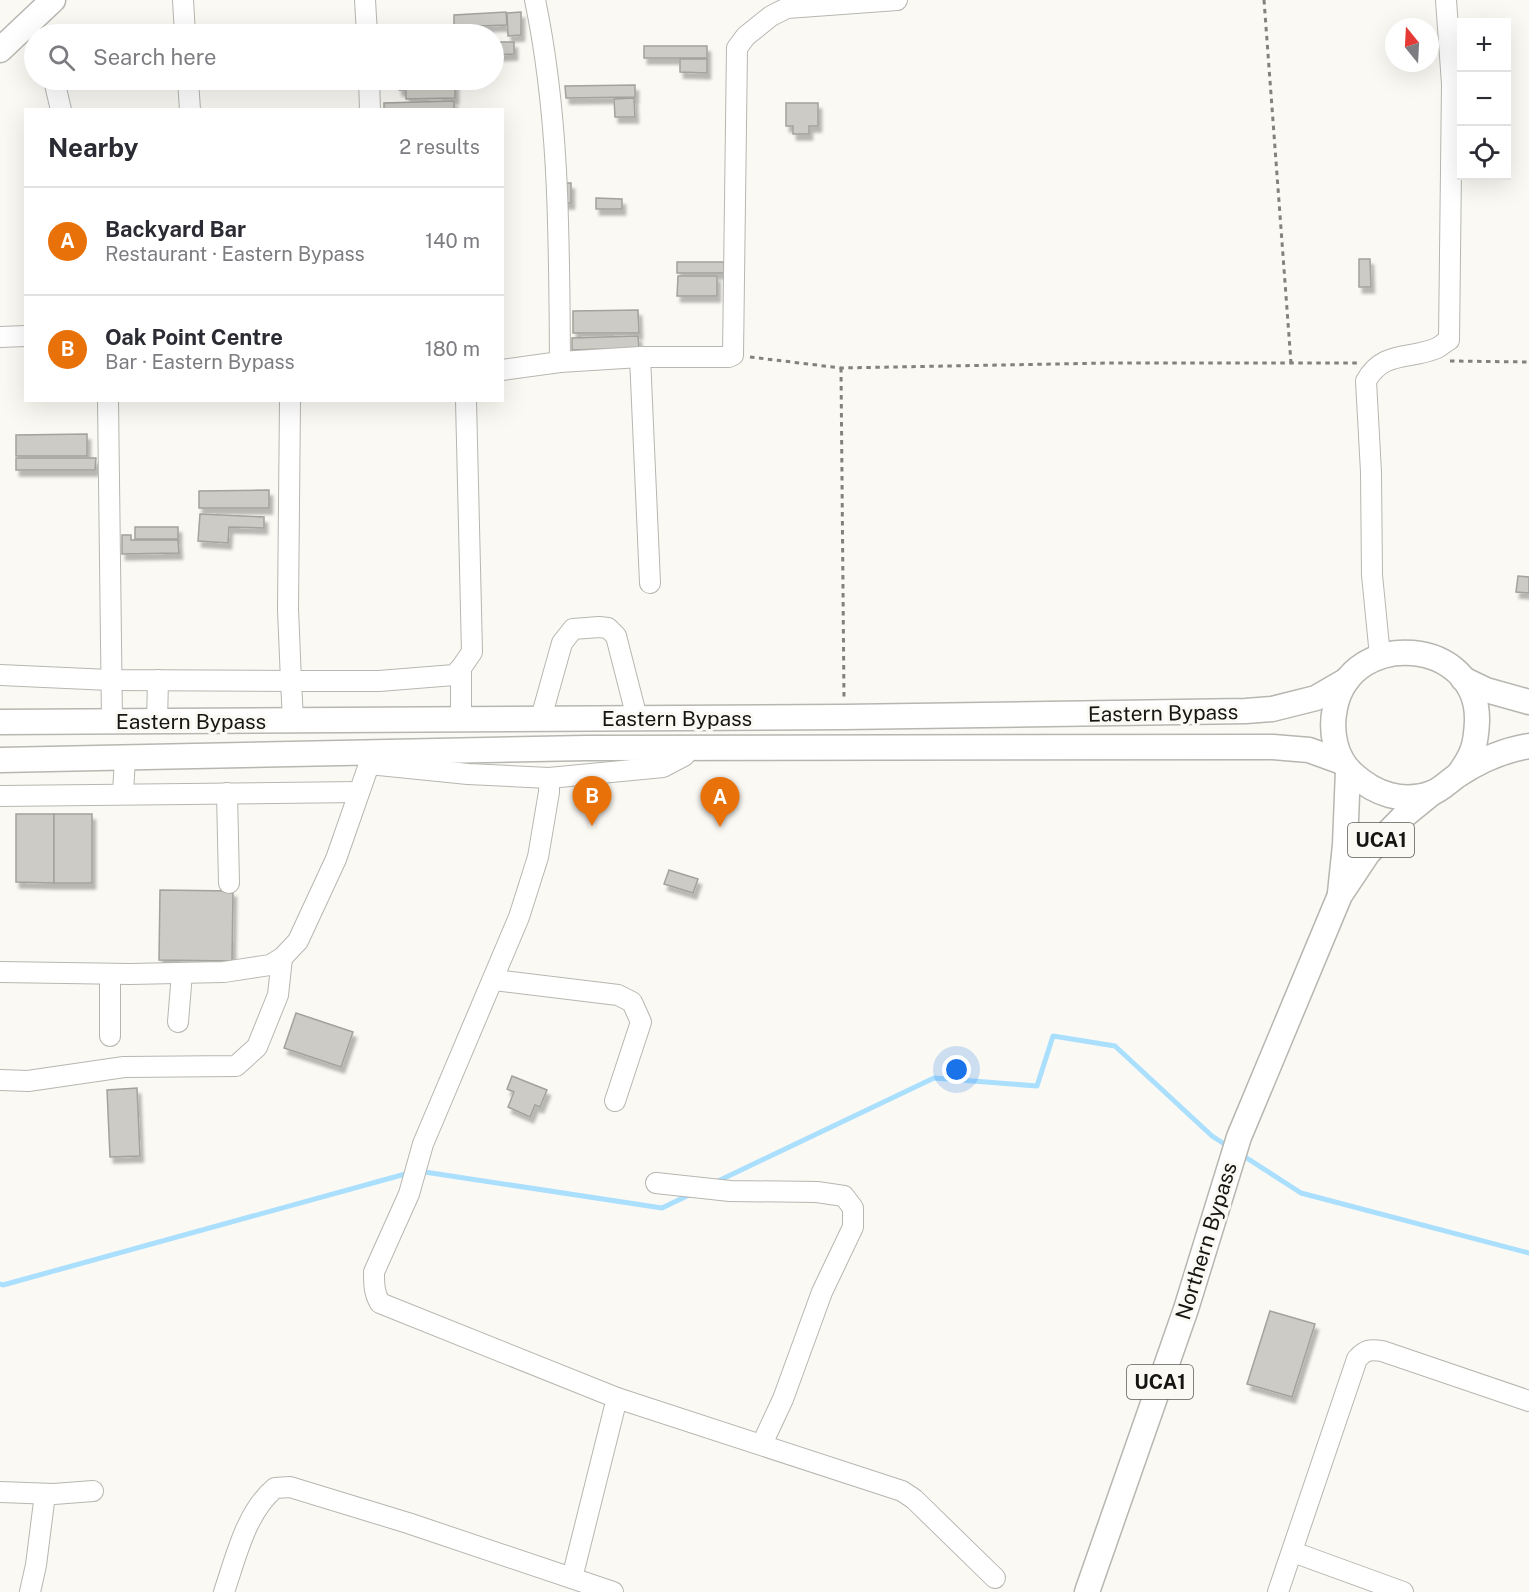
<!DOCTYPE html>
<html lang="en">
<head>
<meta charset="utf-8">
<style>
  :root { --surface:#fff; --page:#f2f2f3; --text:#2b2b33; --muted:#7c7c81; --line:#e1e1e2; --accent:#0b8043 }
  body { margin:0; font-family:"Public Sans",sans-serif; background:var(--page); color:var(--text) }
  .controls { position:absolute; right:18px; top:18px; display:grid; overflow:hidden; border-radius:0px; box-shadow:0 6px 24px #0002 }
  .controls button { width:54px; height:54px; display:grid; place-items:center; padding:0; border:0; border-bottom:2px solid var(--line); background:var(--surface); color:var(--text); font:30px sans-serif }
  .compass { position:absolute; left:1385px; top:18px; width:54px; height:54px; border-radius:50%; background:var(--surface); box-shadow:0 6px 24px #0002; rotate:342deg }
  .you { position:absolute; left:957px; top:1070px; width:21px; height:21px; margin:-15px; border:4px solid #fff; border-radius:50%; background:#1a73e8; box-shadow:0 0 0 9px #1a73e833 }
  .badge { display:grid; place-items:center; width:39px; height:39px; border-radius:50%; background:var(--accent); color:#fff; font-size:20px; font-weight:700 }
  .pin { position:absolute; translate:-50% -50px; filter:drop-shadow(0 2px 3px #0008) }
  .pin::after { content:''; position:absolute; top:32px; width:21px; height:18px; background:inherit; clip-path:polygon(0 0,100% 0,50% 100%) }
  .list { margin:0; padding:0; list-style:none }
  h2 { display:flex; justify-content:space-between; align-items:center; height:78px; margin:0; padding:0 24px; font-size:26px }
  h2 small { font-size:20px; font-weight:400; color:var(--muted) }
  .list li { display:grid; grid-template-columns:39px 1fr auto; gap:18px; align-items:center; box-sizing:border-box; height:108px; padding:0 24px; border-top:2px solid var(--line) }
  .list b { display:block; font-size:22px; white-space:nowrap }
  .list p { margin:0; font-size:20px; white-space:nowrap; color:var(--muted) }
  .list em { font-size:20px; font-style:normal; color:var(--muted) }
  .icon { flex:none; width:33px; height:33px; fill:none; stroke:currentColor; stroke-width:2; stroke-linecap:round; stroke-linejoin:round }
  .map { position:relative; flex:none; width:1529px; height:1592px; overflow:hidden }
  .search { position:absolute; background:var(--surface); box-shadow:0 6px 24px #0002; left:24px; top:24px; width:480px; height:66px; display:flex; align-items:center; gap:15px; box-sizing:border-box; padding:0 21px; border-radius:33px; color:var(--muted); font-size:22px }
  .panel { position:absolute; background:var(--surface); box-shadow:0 6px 24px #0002; left:24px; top:108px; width:480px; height:294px; border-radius:0px }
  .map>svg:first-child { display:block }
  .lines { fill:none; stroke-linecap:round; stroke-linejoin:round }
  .stream { stroke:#abdffe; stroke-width:5 }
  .building { fill:#cccbc5; stroke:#a3a29d; stroke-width:1.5; filter:url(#shadow) }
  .minor-casing { stroke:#b7b6b0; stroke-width:22 }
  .major-casing { stroke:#b7b6b0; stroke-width:27 }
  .path { stroke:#82817e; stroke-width:3; stroke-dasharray:4.5 4.5; stroke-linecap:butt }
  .minor { stroke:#fff; stroke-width:20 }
  .major { stroke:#fff; stroke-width:24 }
  .labels { text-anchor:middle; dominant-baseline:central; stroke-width:6; stroke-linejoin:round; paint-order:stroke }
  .shield { fill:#faf9f4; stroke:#5a5956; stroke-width:1.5 }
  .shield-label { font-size:20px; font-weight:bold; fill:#151513 }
  .street-label { font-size:21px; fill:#151513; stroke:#faf9f4 }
</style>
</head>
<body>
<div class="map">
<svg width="1529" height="1592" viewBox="0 0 1529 1592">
  <defs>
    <filter id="shadow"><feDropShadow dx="3.5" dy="6" stdDeviation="1.5" flood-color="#0004"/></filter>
  </defs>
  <rect width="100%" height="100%" fill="#faf9f4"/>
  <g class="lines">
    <g class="stream">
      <path d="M1242,1155L1301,1193L1529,1253"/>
      <path d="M418,1171L662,1208L691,1194"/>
      <path d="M716,1182L934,1078L1037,1086L1053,1036L1115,1046L1212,1136L1229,1147"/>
      <path d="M0,1284L3,1285L409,1173"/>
    </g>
  </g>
  <g class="building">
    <path d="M506,12L507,25L454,27V15Z"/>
    <path d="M521,12V35L508,36L507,13Z"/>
    <path d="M494,42H514V54L494,55Z"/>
    <rect x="644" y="46" width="63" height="12"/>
    <path d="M680,59H707V73L680,72Z"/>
    <path d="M404,80H455V98L406,99V90H399L398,84H404Z"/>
    <path d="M635,85V97L566,98L565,86Z"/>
    <path d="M634,98L635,117H615L614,99Z"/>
    <path d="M454,101V110H384V103Z"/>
    <path d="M786,103H818V126H809V134H793V126H786Z"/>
    <rect x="559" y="183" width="12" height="20"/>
    <path d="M596,198L622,199V209H596Z"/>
    <path d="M1359,259H1370L1371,287H1359Z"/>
    <rect x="677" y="262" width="47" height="11"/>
    <path d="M678,276H717V296H677Z"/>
    <path d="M638,310L639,333H573V311Z"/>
    <path d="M638,336L639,348L572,350V338Z"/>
    <path d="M87,434V456H16V435Z"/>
    <path d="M16,458H96L95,470H16Z"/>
    <path d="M269,490V508H199V491Z"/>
    <path d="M200,514L264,517V528L229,527L228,543L198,541Z"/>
    <rect x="135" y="527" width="43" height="12"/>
    <path d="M122,535H131V540H178L179,553L122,554Z"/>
    <path d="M1518,576L1529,577V593L1516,592Z"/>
    <path d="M16,814H54V883L16,882Z"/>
    <rect x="54" y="814" width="38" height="69"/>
    <path d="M669,870L698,879L693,893L664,884Z"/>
    <path d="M160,890L233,891L232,961L159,960Z"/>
    <path d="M296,1013L353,1032L341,1067L284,1048Z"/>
    <path d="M512,1076L547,1090L540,1107L535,1105L530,1117L508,1107L514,1092L507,1089Z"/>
    <path d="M137,1088L140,1156L110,1157L107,1090Z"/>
    <path d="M1270,1311L1315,1324L1292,1397L1247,1384Z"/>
  </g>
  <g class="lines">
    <g class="minor-casing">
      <g id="minor">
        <path d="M183,0L185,34"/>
        <path d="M365,0L367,34"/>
        <path d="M535,0C560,119 559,241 560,362"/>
        <path d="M54,80L61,110"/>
        <path d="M188,80L190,110"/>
        <path d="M369,80L370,110"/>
        <path d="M0,337L26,336"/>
        <path d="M640,357L650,583"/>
        <path d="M502,370L560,362L640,357H729L733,355L737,48L746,36L771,16L787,8L897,0"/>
        <path d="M108,400L112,721"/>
        <path d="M290,400L288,609L291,681H379L454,675L461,668L472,652L466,400"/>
        <path d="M1380,656L1372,575L1371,472L1366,381C1383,350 1410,360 1437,348C1441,346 1445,342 1449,340L1452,84L1446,0"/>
        <path d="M0,675L110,680L291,681L293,720"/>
        <path d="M541,718L562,643L573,629L599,627L608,628L616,636L637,718"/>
        <path d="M461,719V668"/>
        <path d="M157,721L158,680"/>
        <path d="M369,764L468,774L549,778V792L538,857L519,917L423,1144L409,1194L374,1272C374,1284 374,1293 380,1303L617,1398L572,1578"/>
        <path d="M549,778L663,767L684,756L691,748"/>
        <path d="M227,793L229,883"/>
        <path d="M123,794L125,757"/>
        <path d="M0,796L359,792"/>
        <path d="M0,972L130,974L224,972L270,965L282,958L298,941L336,859L373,753"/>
        <path d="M494,980L618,995L632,1002L641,1022L615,1101"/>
        <path d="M178,1022L182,973"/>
        <path d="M110,1036V974"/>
        <path d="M0,1080L28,1081L124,1067L236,1066L257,1047L278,995L282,958"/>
        <path d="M656,1183L730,1191L817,1192L844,1196L853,1208V1227L822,1292L783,1399L762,1444"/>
        <path d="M617,1398L902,1491L914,1499L995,1578"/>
        <path d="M0,1492L54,1494L93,1491"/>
        <path d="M1293,1552L1403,1592"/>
        <path d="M30,1592L36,1565L45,1494"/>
        <path d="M224,1592C236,1557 246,1512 275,1488L290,1487L408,1523L613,1592"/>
        <path d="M1278,1592L1357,1359C1365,1350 1370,1349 1382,1351L1529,1401"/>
      </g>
    </g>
    <g class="major-casing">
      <g id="major">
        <path d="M0,50L53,0"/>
        <path d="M1463,679L1486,690L1529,702"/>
        <path d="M0,722L844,717L1246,711L1272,709L1316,698L1347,680"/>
        <path d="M0,760L586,748L1273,747L1309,750L1342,762"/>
        <path d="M1458,775C1473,755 1476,745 1477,721C1479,638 1351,627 1335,708C1330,731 1335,758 1353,774C1375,794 1403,804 1432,793C1442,789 1449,781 1458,775C1479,761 1505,750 1529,746"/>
        <path d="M1340,893L1345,845L1348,770"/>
        <path d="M1087,1592L1186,1309L1239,1137L1340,895L1368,853L1405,815L1432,793"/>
      </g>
    </g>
    <g class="path">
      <path d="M1264,0L1291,363"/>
      <path d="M750,357L841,368L1107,363H1357"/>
      <path d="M1450,361L1529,362"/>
      <path d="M841,368L844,699"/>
    </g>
    <use href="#minor" class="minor"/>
    <use href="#major" class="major"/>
  </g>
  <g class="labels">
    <g class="shield">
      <rect x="1348" y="823" width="66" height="34" rx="4.5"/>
      <rect x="1127" y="1365" width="66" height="34" rx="4.5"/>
    </g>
    <g class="shield-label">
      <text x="1381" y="840">UCA1</text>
      <text x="1160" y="1382">UCA1</text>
    </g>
    <g class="street-label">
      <text transform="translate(1163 713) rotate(-1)">Eastern Bypass</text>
      <text x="677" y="718">Eastern Bypass</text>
      <text x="191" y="721">Eastern Bypass</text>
      <text transform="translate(1206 1241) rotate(-73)">Northern Bypass</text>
    </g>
  </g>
</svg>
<div class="controls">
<button>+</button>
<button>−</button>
<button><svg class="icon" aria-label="locate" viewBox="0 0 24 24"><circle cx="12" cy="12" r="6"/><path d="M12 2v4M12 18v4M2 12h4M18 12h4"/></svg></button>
</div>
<svg class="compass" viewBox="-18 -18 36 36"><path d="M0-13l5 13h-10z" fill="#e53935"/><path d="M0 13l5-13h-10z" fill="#7c7c81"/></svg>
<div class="you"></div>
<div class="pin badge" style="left:720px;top:827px;background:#e8710a">A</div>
<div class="pin badge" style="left:592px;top:826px;background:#e8710a">B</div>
<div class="search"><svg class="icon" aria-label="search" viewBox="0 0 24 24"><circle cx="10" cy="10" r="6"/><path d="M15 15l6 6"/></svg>Search here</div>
<section class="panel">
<h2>Nearby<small>2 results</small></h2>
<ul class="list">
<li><span class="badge" style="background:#e8710a">A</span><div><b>Backyard Bar</b><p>Restaurant · Eastern Bypass</p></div><em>140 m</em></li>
<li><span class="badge" style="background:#e8710a">B</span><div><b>Oak Point Centre</b><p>Bar · Eastern Bypass</p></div><em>180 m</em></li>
</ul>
</section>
</div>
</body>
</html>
